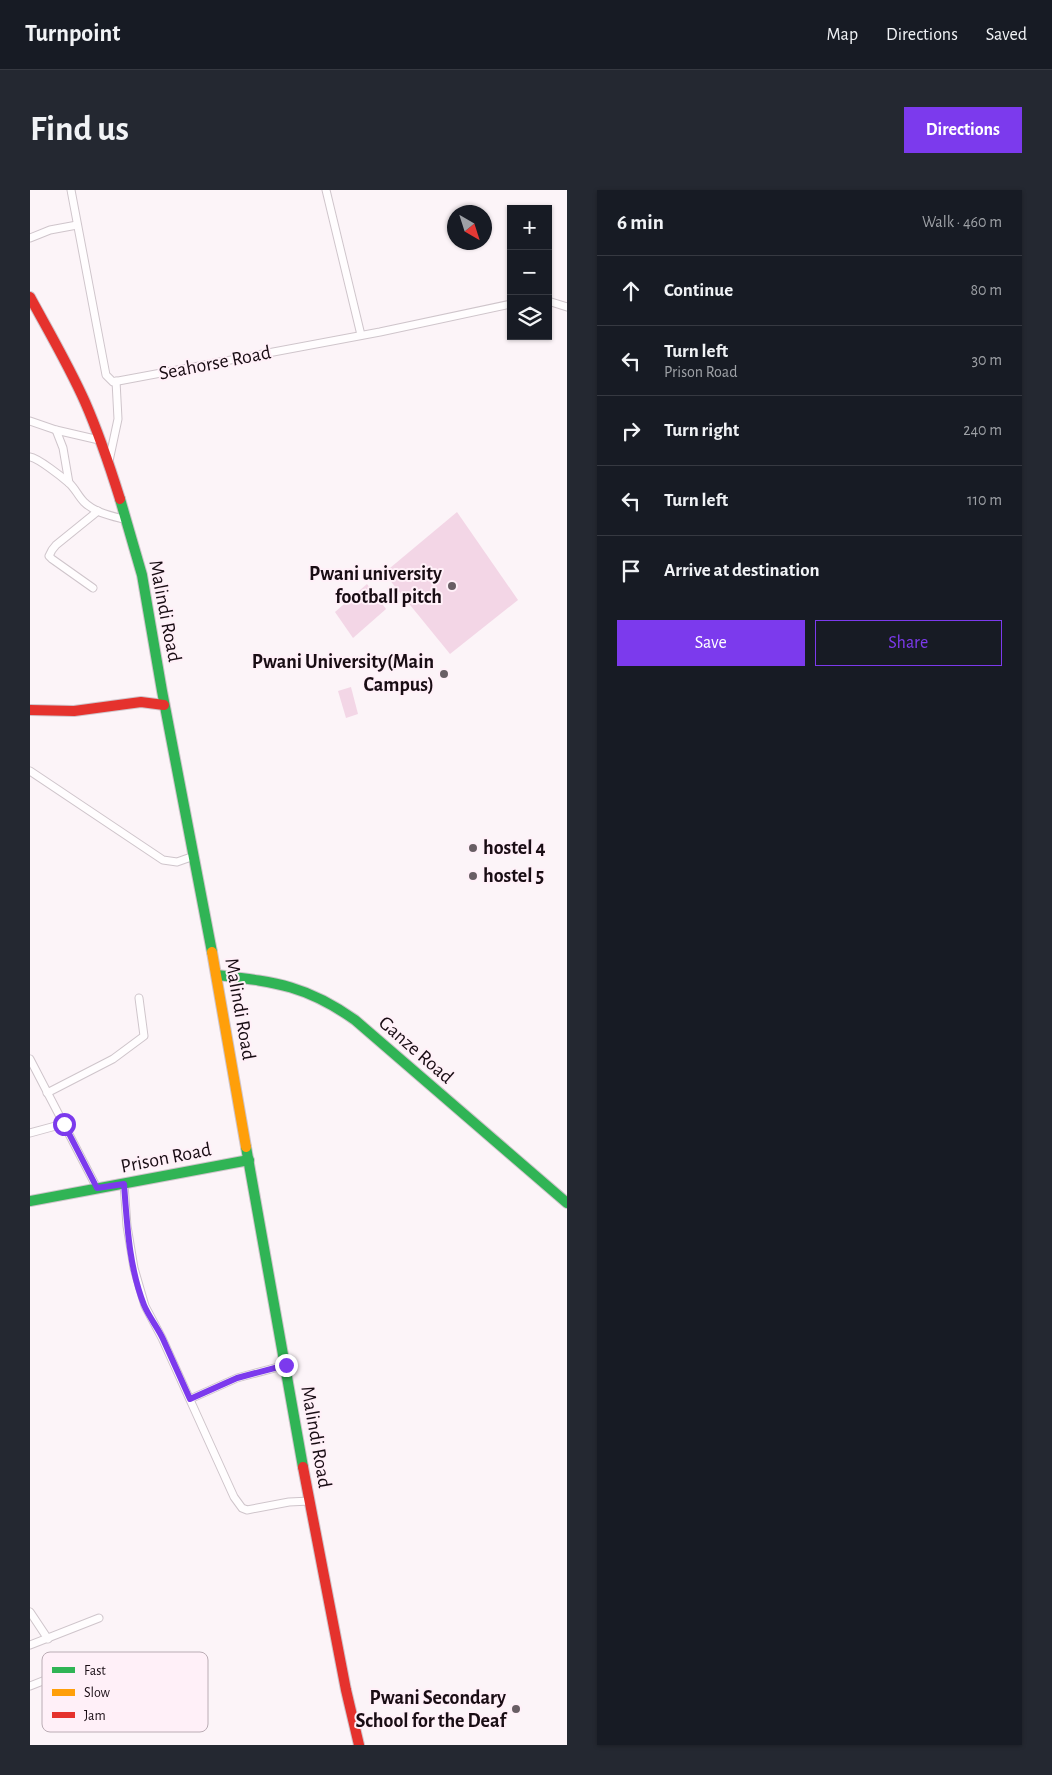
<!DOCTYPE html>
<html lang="en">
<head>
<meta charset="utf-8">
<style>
  :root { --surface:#171b24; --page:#242831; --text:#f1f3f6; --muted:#9ea1a6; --line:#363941; --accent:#7c3aed }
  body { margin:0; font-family:"Alegreya Sans",sans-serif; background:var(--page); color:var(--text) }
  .controls { position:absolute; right:15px; top:15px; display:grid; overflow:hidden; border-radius:0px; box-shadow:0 1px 4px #0004 }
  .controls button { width:45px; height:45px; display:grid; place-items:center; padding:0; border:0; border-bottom:1px solid var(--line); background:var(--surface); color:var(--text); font:25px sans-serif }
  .compass { position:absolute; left:417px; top:15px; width:45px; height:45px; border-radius:50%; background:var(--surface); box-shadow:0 1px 4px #0004; rotate:141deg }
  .stop { position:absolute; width:15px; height:15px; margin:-11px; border:4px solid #7c3aed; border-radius:50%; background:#fff }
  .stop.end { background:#7c3aed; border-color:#fff; box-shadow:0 1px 5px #0008 }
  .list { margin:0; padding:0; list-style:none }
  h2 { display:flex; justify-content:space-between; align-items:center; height:65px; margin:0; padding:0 20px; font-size:21px }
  h2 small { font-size:16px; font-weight:400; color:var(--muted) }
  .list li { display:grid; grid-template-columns:32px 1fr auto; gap:15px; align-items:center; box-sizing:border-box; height:70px; padding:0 20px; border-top:1px solid var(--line) }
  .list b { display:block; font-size:19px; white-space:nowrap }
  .list p { margin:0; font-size:16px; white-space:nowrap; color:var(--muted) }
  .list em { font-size:16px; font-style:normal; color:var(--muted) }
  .actions { display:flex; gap:10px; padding:15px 20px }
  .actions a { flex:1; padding:11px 0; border:1px solid var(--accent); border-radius:0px; text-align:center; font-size:18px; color:var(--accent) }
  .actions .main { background:var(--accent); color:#fff }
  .icon { flex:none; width:28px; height:28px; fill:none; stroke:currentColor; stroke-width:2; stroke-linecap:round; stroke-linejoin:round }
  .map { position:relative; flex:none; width:537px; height:1555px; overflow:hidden; border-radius:0px }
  header { display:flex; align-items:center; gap:30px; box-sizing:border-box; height:70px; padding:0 25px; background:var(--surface); border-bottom:1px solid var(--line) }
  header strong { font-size:24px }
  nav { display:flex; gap:28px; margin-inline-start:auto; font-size:18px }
  .intro { display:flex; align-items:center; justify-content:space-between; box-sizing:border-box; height:120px; padding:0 30px }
  h1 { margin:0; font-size:35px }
  .button { padding:12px 22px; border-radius:0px; background:var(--accent); color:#fff; font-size:18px; font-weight:700 }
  main { display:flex; gap:30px; padding:0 30px }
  aside { flex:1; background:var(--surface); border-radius:0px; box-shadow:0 1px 4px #0004 }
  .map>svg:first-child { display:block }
  .green { fill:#f3d6e6 }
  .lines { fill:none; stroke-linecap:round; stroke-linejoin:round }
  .street-casing { stroke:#cfc5cb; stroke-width:9 }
  .fast-casing { stroke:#cfc5cb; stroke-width:12 }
  .slow-casing { stroke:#cfc5cb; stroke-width:12 }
  .jam-casing { stroke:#cfc5cb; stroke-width:12 }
  .street { stroke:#fffdfe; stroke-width:7 }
  .fast { stroke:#30b455; stroke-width:10 }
  .slow { stroke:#ff9f0a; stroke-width:10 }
  .jam { stroke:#e5322d; stroke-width:10 }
  .route { stroke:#7c3aed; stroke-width:6 }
  .poi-dot { fill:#685e64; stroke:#fff0f8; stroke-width:2 }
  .labels { text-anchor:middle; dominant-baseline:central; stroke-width:4; stroke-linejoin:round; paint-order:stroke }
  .street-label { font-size:20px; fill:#190d14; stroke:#fff0f8 }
  .poi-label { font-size:20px; font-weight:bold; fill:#190d14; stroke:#fff0f8; text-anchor:end }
  .key { fill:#fff0f8; stroke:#baacb4; stroke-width:1 }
  .key-label { font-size:14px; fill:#190d14 }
</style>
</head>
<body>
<header>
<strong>Turnpoint</strong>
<nav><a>Map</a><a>Directions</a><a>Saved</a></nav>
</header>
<div class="intro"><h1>Find us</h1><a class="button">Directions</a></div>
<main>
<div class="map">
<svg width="537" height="1555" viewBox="0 0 537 1555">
  <rect width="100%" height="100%" fill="#fcf4f8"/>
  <g class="green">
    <path d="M427,322L488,410L420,464L354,383Z"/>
    <path d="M337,394L356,419L323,448L305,422Z"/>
    <path d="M321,497L328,524L316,528L308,501Z"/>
  </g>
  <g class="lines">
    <g class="street-casing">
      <g id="street">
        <path d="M41,0L76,185L83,192L350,142L481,114"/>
        <path d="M296,0L331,145"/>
        <path d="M0,48L20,40L47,35"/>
        <path d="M518,111L537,117"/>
        <path d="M0,231L26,240L69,250"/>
        <path d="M26,240L33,258L39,293"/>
        <path d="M0,267C8,268 32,287 39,293C45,298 48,306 54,312C65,323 82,326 97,330"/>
        <path d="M79,271L88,229L86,191"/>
        <path d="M63,398L22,369L19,366L22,360L26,355L68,321"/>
        <path d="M0,581L133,670L147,672L164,666"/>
        <path d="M0,869L67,998"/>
        <path d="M17,903L83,869L114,846L109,808"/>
        <path d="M0,943L33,934"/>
        <path d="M94,994L97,1036L104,1078L115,1116L132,1148L204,1307L212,1318L217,1320L259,1312L280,1311"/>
        <path d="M160,1209L207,1188L256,1175"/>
        <path d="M0,1422L18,1449"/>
        <path d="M0,1455L69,1428"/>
        <path d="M0,1496L33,1483"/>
      </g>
    </g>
    <g class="fast-casing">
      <g id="fast">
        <path d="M90,309L112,385L132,501L182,762"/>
        <path d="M187,785C245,792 276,795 325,830L537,1013"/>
        <path d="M216,957L273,1277"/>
        <path d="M0,1011L219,970"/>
      </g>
    </g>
    <g class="slow-casing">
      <path id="slow" d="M182,762L216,957"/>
    </g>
    <g class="jam-casing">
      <g id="jam">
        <path d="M0,107C19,142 39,176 55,212C69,244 80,277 90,309"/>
        <path d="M0,520L44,521L111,512L134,515"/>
        <path d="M273,1277L316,1500L329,1555"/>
      </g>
    </g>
    <use href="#street" class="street"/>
    <use href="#fast" class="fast"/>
    <use href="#slow" class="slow"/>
    <use href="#jam" class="jam"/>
  </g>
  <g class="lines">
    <path class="route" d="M34,934L67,998L94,994C97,1034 99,1077 114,1115C119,1127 128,1138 133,1149C142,1169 151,1189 160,1209L207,1188L256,1175"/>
  </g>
  <g class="poi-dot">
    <circle cx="422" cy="396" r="5"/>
    <circle cx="414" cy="484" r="5"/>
    <circle cx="443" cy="658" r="5"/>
    <circle cx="443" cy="686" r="5"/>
    <circle cx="486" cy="1519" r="5"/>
  </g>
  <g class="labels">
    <g class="street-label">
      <text transform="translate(185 173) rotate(-11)">Seahorse Road</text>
      <text transform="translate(135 421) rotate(79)">Malindi Road</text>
      <text transform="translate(210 819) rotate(80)">Malindi Road</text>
      <text transform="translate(386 860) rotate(41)">Ganze Road</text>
      <text transform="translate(136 968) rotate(-11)">Prison Road</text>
      <text transform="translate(286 1247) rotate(80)">Malindi Road</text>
    </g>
    <g class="poi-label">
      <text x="412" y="384">Pwani university<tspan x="412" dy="23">football pitch</tspan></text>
      <text x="404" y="472">Pwani University(Main<tspan x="404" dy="23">Campus)</tspan></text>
      <text x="453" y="658" text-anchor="start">hostel 4</text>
      <text x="453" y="686" text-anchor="start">hostel 5</text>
      <text x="476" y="1508">Pwani Secondary<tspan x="476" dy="23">School for the Deaf</tspan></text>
    </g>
  </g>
  <rect x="12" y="1462" width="166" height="80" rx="8" class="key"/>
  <rect x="22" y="1477" width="23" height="6" fill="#30b455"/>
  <rect x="22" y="1499" width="23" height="7" fill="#ff9f0a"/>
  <rect x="22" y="1522" width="23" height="6" fill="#e5322d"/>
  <g class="key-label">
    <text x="54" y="1485">Fast</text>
    <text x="54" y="1507">Slow</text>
    <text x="54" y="1530">Jam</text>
  </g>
</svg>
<div class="controls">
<button>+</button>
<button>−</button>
<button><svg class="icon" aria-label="layers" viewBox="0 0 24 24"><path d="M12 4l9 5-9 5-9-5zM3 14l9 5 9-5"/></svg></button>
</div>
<svg class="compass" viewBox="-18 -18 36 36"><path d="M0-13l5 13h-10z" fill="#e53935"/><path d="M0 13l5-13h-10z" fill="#9ea1a6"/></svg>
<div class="stop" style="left:34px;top:934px"></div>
<div class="stop end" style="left:256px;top:1175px"></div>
</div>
<aside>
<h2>6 min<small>Walk · 460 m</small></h2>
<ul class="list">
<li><svg class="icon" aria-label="ahead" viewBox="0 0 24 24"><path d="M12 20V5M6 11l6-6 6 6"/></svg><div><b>Continue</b></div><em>80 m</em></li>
<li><svg class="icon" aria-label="left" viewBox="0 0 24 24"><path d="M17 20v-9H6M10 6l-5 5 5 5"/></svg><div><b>Turn left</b><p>Prison Road</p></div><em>30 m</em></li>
<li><svg class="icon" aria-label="right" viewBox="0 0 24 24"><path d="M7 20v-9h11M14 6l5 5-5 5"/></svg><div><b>Turn right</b></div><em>240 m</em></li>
<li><svg class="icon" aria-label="left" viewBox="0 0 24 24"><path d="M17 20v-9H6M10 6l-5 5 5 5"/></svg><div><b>Turn left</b></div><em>110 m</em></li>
<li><svg class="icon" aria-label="arrive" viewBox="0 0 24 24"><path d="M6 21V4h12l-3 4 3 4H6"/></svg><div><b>Arrive at destination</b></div></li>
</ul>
<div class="actions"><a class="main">Save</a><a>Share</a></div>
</aside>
</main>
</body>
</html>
